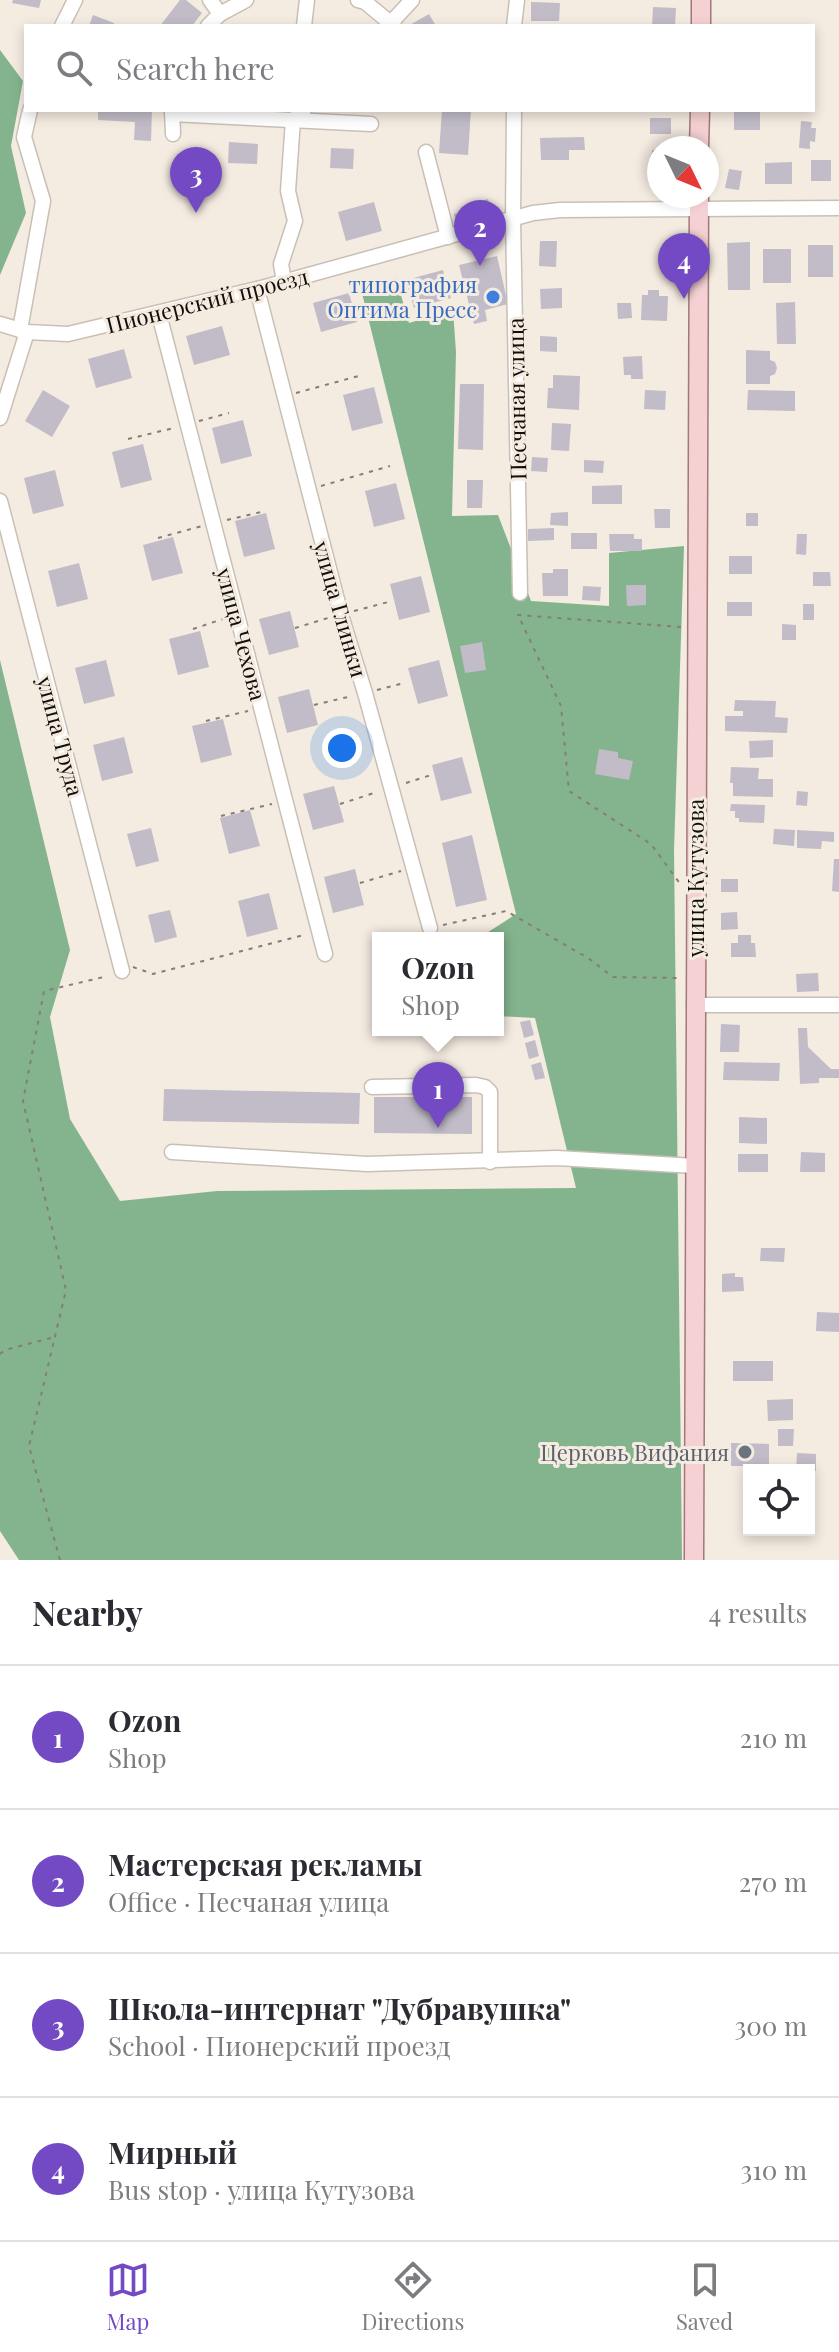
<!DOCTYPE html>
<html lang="en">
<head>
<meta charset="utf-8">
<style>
  :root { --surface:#fff; --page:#f7f7f7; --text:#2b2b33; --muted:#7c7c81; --line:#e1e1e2; --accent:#734ac3 }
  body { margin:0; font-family:"Playfair Display",serif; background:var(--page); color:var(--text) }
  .controls { position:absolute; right:24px; bottom:24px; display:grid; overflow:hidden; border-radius:0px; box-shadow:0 4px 12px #0003 }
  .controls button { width:72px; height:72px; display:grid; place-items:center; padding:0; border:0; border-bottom:2px solid var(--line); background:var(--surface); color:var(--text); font:40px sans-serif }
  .compass { position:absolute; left:647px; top:136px; width:72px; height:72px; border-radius:50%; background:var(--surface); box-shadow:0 4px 12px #0003; rotate:133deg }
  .you { position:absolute; left:342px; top:748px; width:28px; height:28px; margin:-20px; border:6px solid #fff; border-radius:50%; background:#1a73e8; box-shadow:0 0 0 12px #1a73e833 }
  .badge { display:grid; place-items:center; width:52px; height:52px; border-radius:50%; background:var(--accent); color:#fff; font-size:26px; font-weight:700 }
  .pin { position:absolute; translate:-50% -66px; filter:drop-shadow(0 2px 4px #0008) }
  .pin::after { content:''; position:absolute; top:42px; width:28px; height:24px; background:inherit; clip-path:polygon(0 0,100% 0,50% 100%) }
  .popup { position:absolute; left:372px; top:932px; width:132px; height:104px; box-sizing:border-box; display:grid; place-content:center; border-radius:0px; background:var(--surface); filter:drop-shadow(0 2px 6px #0005); font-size:26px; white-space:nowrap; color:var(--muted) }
  .popup b { font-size:30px; color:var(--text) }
  .popup::after { content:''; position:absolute; left:50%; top:100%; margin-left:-16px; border:16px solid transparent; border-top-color:var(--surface) }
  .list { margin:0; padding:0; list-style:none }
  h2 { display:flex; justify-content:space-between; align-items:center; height:104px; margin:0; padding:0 32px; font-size:34px }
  h2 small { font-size:26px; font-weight:400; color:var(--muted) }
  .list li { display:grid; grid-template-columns:52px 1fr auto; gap:24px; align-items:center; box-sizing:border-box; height:144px; padding:0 32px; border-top:2px solid var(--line) }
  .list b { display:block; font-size:30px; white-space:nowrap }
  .list p { margin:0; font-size:26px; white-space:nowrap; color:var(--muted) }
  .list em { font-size:26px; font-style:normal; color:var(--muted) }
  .icon { flex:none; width:44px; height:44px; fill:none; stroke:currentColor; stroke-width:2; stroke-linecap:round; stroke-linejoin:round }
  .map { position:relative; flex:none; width:839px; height:1560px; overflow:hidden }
  .search { position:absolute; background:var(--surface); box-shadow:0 4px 12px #0003; left:24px; right:24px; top:24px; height:88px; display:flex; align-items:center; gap:20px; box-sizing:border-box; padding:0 28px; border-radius:0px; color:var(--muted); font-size:30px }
  .sheet { height:680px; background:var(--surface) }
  nav { display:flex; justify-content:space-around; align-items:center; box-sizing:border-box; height:112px; border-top:2px solid var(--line); background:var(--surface); font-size:22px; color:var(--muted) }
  nav a { display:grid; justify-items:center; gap:4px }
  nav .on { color:var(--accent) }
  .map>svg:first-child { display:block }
  .forest { fill:#84b48e }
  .building { fill:#c1bcc7 }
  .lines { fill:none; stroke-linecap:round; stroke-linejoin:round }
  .minor-casing { stroke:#c8c0b7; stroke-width:17 }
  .major-casing { stroke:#a1797a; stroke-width:21 }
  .path { stroke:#847e77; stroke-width:2; stroke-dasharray:4 6; stroke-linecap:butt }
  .minor { stroke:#fff; stroke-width:14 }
  .major { stroke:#f5d1d3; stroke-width:18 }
  .shop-dot { fill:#3f7fe0; stroke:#f4ebe1; stroke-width:3 }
  .worship-dot { fill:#6b7280; stroke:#f4ebe1; stroke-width:3 }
  .labels { text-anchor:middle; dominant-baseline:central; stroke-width:6; stroke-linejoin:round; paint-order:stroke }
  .shop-label { font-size:22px; fill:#366cbe; stroke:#f4ebe1; text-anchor:end }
  .street-label { font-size:22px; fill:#110e0b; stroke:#f4ebe1 }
  .worship-label { font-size:22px; fill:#5b616d; stroke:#f4ebe1; text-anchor:end }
</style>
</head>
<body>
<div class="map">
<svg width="839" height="1560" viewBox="0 0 839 1560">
  <rect width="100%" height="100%" fill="#f4ebe1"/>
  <g class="forest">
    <path d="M0,50L23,81L11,146L26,213L0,275Z"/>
    <path d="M396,278L409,323L453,310L456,352L452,516L498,515L531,601L609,606V553L684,546L674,850L682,1560H19L0,1531V660L70,950L50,1017L70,1119L120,1201L217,1191L576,1188L535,1018L498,1016V938H479L516,914L360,285Z"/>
  </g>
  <g class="building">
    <path d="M13,0H41L39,8L12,3Z"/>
    <path d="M180,0H186L202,13L192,26H160Z"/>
    <path d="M531,2L560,3L559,21H531Z"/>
    <path d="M653,7L676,8L675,26H652Z"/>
    <path d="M429,14L436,26H408Z"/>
    <path d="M93,15L114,23L113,26H89Z"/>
    <path d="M98,110H152L151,141L134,140L135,122L98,120Z"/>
    <path d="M442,110H471L468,155L439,153Z"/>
    <rect x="734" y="110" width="26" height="20"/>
    <rect x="650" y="118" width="21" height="16"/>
    <path d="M801,121L812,122L811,128H816L815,142L810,141V149L799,148Z"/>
    <path d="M584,137L585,150H569V160H541L540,138Z"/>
    <path d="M229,142L258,144L257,164L228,163Z"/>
    <path d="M331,148L354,149L353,169L330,168Z"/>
    <rect x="652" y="150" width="7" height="23"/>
    <rect x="811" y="160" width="20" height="21"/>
    <path d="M792,162V184H765V163Z"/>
    <path d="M729,169L742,171L739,190L725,188Z"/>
    <path d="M488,199L492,212L485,222L458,230L454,214L474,208L473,203Z"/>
    <path d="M374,202L382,231L346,241L338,212Z"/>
    <path d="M540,241H557L556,267L539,266Z"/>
    <path d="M750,242V290H728L727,243Z"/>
    <rect x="808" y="245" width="25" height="32"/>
    <rect x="763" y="249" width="28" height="34"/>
    <path d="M497,256L508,304L485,310L487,321L474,324L459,265Z"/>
    <path d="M443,270L451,298L414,308L406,280Z"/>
    <path d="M562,288V308L541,309L540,289Z"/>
    <path d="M648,290H659V296H668L667,321L641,320L642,295H648Z"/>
    <path d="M349,293L357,322L321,332L313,303Z"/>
    <path d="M795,302L796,344H777L776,303Z"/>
    <path d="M617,303H631L632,318L618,319Z"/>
    <path d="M222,326L230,355L194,365L186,336Z"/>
    <path d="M540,336L557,337V352L540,351Z"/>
    <path d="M124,349L132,378L96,388L88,359Z"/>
    <path d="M746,350L770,351V360L775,362L777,368L775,374L770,376V384H746Z"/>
    <path d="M642,356L643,379H631V375H624L623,357Z"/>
    <path d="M553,375L580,376L579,410L547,408L548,388H553Z"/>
    <path d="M460,384H484L483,450L458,449Z"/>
    <path d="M374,387L383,423L352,431L343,395Z"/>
    <path d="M43,390L70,406L52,437L25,421Z"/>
    <path d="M645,390L666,391L665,410L644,409Z"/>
    <path d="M748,390L795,391V411L747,410Z"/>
    <path d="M243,420L252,456L221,464L212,428Z"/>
    <path d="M552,423L571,424L569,451L551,450Z"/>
    <path d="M143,444L152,480L121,488L112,452Z"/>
    <path d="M532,457L548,458L547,472L531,471Z"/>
    <path d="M584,460L604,461L603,473L584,472Z"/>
    <path d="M55,470L64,506L33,514L24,478Z"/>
    <path d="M467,480H483L482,508H467Z"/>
    <path d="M396,483L405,519L374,527L365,491Z"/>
    <path d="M622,485V504H592V486Z"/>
    <path d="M654,509H670V528H655Z"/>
    <path d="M568,512V526L550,525L551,513Z"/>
    <path d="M266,513L275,549L244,557L235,521Z"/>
    <rect x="746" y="513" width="12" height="13"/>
    <path d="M554,528V540L528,541V529Z"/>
    <rect x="571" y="533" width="26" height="16"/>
    <path d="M609,534H634V539H642V551H610Z"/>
    <path d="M797,534H807L806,555L796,554Z"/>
    <path d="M173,537L183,573L152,581L143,545Z"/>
    <rect x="729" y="556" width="23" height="18"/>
    <path d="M79,563L88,599L57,607L48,571Z"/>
    <path d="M553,569H568V596H543L542,573H553Z"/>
    <path d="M813,572H830L831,586H813Z"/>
    <path d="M421,576L430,612L399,620L390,584Z"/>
    <path d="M626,585H646V605L627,606Z"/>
    <path d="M583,586L601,587L600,601L582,600Z"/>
    <rect x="727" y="602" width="25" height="14"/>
    <rect x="803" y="604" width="11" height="16"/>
    <path d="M290,611L299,647L269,655L259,619Z"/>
    <path d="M782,624L796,625V640H782Z"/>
    <path d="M200,631L209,667L178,675L169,639Z"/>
    <path d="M482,642L486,670L465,673L460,646Z"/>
    <path d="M106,660L115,696L84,704L75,668Z"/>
    <path d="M439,660L448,696L418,704L408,668Z"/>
    <path d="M309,689L318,725L287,733L278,697Z"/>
    <path d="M735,700L776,701L775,717L788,718L787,733L725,731V716H743V711H734Z"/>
    <path d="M223,719L232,755L201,763L192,726Z"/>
    <path d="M124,737L133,773L102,781L93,745Z"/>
    <path d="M773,740V757L750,758L749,741Z"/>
    <path d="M599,749L618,752V758L633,761L629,780L595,774Z"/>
    <path d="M462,757L472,793L441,801L432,765Z"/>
    <path d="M731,767L759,768L758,779H773V797L733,796V783H730Z"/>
    <path d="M334,786L344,822L313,830L303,794Z"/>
    <path d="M797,791L808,792L807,806L796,805Z"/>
    <path d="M731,804L765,805L764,823L739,822V818H735V811H730Z"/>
    <path d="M250,810L260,846L229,854L220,818Z"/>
    <path d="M151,828L159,861L136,867L127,834Z"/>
    <path d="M774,829L795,830L794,846L773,844Z"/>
    <path d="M797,830L834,832V842L822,841L821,849L797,848Z"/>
    <path d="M472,835L487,900L456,907L442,843Z"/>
    <path d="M834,859H839V892L832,891Z"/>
    <path d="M355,869L364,905L333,913L324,877Z"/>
    <rect x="721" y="879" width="17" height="13"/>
    <path d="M269,893L278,929L247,937L238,901Z"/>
    <path d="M170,910L177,937L155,943L148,915Z"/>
    <path d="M737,912L738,929L721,930V913Z"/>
    <path d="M738,935H751V943H755L756,957H731V943H738Z"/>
    <path d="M818,973L819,991L797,992L796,974Z"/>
    <path d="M530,1020L534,1035L524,1038L520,1022Z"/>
    <path d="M721,1024L740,1025L739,1052H720Z"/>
    <path d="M798,1028H807L808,1047L831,1069H839V1078H819V1083L800,1084Z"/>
    <path d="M535,1040L539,1056L529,1059L525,1043Z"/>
    <path d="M541,1062L545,1078L535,1080L531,1065Z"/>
    <path d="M724,1062L780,1063L779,1081L723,1080Z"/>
    <path d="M164,1089L360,1093L359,1124L163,1121Z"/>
    <path d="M374,1097H472V1134L374,1133Z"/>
    <path d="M739,1117L767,1118V1144L739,1143Z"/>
    <path d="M801,1152L825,1153V1172H800Z"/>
    <rect x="738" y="1154" width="30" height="18"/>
    <path d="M761,1248H785L784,1262L760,1261Z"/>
    <path d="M735,1273V1277H743L744,1291L722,1292V1274Z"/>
    <path d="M817,1312L839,1313V1332L816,1331Z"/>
    <rect x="733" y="1361" width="40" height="20"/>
    <path d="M793,1399V1420L768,1421L767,1400Z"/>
    <path d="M778,1429H794L793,1446H778Z"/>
    <path d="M731,1443L769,1444V1466H731Z"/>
    <path d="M797,1453L816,1454V1471L796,1470Z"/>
  </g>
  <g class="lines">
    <g class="minor-casing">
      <g id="minor">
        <path d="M210,0L220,14"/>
        <path d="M358,0L365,2L394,26"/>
        <path d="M62,26L75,0"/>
        <path d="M208,26L220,14L246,0"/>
        <path d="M304,26L307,0"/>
        <path d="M388,26L412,0"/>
        <path d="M514,26L517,0"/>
        <path d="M172,110L173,134"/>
        <path d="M514,110L513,219L520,593"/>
        <path d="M172,114L371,124"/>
        <path d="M426,152L448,237"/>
        <path d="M284,282L281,264L295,221L288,191L293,120L304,110"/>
        <path d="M257,289L341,615L365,693L430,928"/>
        <path d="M159,314L325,954"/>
        <path d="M0,324L27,332L68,334L265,287L533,213L560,210L839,208"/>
        <path d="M20,330L43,201L24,137L30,110"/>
        <path d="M0,418L27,332"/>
        <path d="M0,501L122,971"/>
        <path d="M694,1005H839"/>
        <path d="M372,1087L476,1085L485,1087L490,1092V1162"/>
        <path d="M172,1152L367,1164L557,1158L695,1166"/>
      </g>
    </g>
    <g class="major-casing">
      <g id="major">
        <path d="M701,26V0"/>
        <path d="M699,148L700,110"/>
        <path d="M694,1560L699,196"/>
      </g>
    </g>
    <g class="path">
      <path d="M296,393L362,375"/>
      <path d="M199,421L229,413"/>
      <path d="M128,439L174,428"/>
      <path d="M321,486L390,466"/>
      <path d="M227,520L261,512"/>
      <path d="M158,538L202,526"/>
      <path d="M354,611L392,601"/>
      <path d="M681,627L518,615L561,706L569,791L651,844L681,885"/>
      <path d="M295,628L328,618"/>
      <path d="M193,629L226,618"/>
      <path d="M377,690L404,683"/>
      <path d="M314,705L352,696"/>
      <path d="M206,721L248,711"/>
      <path d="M406,783L431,775"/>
      <path d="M340,804L377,792"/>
      <path d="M221,816L272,804"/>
      <path d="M360,883L401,871"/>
      <path d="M443,925L506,911L588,958L613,977L680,978"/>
      <path d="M133,967L153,974L304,935"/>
      <path d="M0,1354L5,1350L55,1337"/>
      <path d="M60,1560L29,1446L66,1290L23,1101L44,991L108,976"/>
    </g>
    <use href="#minor" class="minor"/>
    <use href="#major" class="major"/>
  </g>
  <circle class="shop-dot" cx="493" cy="297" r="8"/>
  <circle class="worship-dot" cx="745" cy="1452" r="8"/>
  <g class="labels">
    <g class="shop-label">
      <text x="477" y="284">типография<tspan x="477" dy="25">Оптима Пресс</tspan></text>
    </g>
    <g class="street-label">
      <text transform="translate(207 300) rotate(-14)">Пионерский проезд</text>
      <text transform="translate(516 399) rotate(-91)">Песчаная улица</text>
      <text transform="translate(341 609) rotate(74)">улица Глинки</text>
      <text transform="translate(242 634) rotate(75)">улица Чехова</text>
      <text transform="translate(61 736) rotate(75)">улица Труда</text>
      <text transform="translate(695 878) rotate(-90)">улица Кутузова</text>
    </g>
    <g class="worship-label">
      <text x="729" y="1452">Церковь Вифания</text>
    </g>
  </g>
</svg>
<div class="controls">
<button><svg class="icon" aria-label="locate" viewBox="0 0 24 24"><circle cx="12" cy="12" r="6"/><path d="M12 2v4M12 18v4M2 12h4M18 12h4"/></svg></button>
</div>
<svg class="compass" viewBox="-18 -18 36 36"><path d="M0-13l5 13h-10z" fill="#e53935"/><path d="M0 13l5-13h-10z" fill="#7c7c81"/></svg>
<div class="you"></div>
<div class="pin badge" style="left:438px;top:1128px">1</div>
<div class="popup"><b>Ozon</b>Shop</div>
<div class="pin badge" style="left:480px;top:266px">2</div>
<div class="pin badge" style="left:196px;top:213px">3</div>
<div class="pin badge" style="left:684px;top:299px">4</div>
<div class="search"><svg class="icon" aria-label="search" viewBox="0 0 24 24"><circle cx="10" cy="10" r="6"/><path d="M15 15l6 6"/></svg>Search here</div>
</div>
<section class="sheet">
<h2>Nearby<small>4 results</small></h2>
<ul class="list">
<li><span class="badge">1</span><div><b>Ozon</b><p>Shop</p></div><em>210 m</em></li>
<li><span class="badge">2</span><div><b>Мастерская рекламы</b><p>Office · Песчаная улица</p></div><em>270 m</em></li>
<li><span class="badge">3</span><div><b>Школа-интернат &quot;Дубравушка&quot;</b><p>School · Пионерский проезд</p></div><em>300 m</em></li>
<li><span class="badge">4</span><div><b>Мирный</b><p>Bus stop · улица Кутузова</p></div><em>310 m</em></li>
</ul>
</section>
<nav>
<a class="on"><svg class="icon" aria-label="map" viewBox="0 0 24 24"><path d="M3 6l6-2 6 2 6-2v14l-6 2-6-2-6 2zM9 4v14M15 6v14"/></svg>Map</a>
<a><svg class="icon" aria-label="directions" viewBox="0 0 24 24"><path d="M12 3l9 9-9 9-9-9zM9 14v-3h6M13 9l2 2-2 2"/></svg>Directions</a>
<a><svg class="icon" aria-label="saved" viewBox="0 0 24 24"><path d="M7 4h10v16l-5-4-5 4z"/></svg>Saved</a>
</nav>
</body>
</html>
